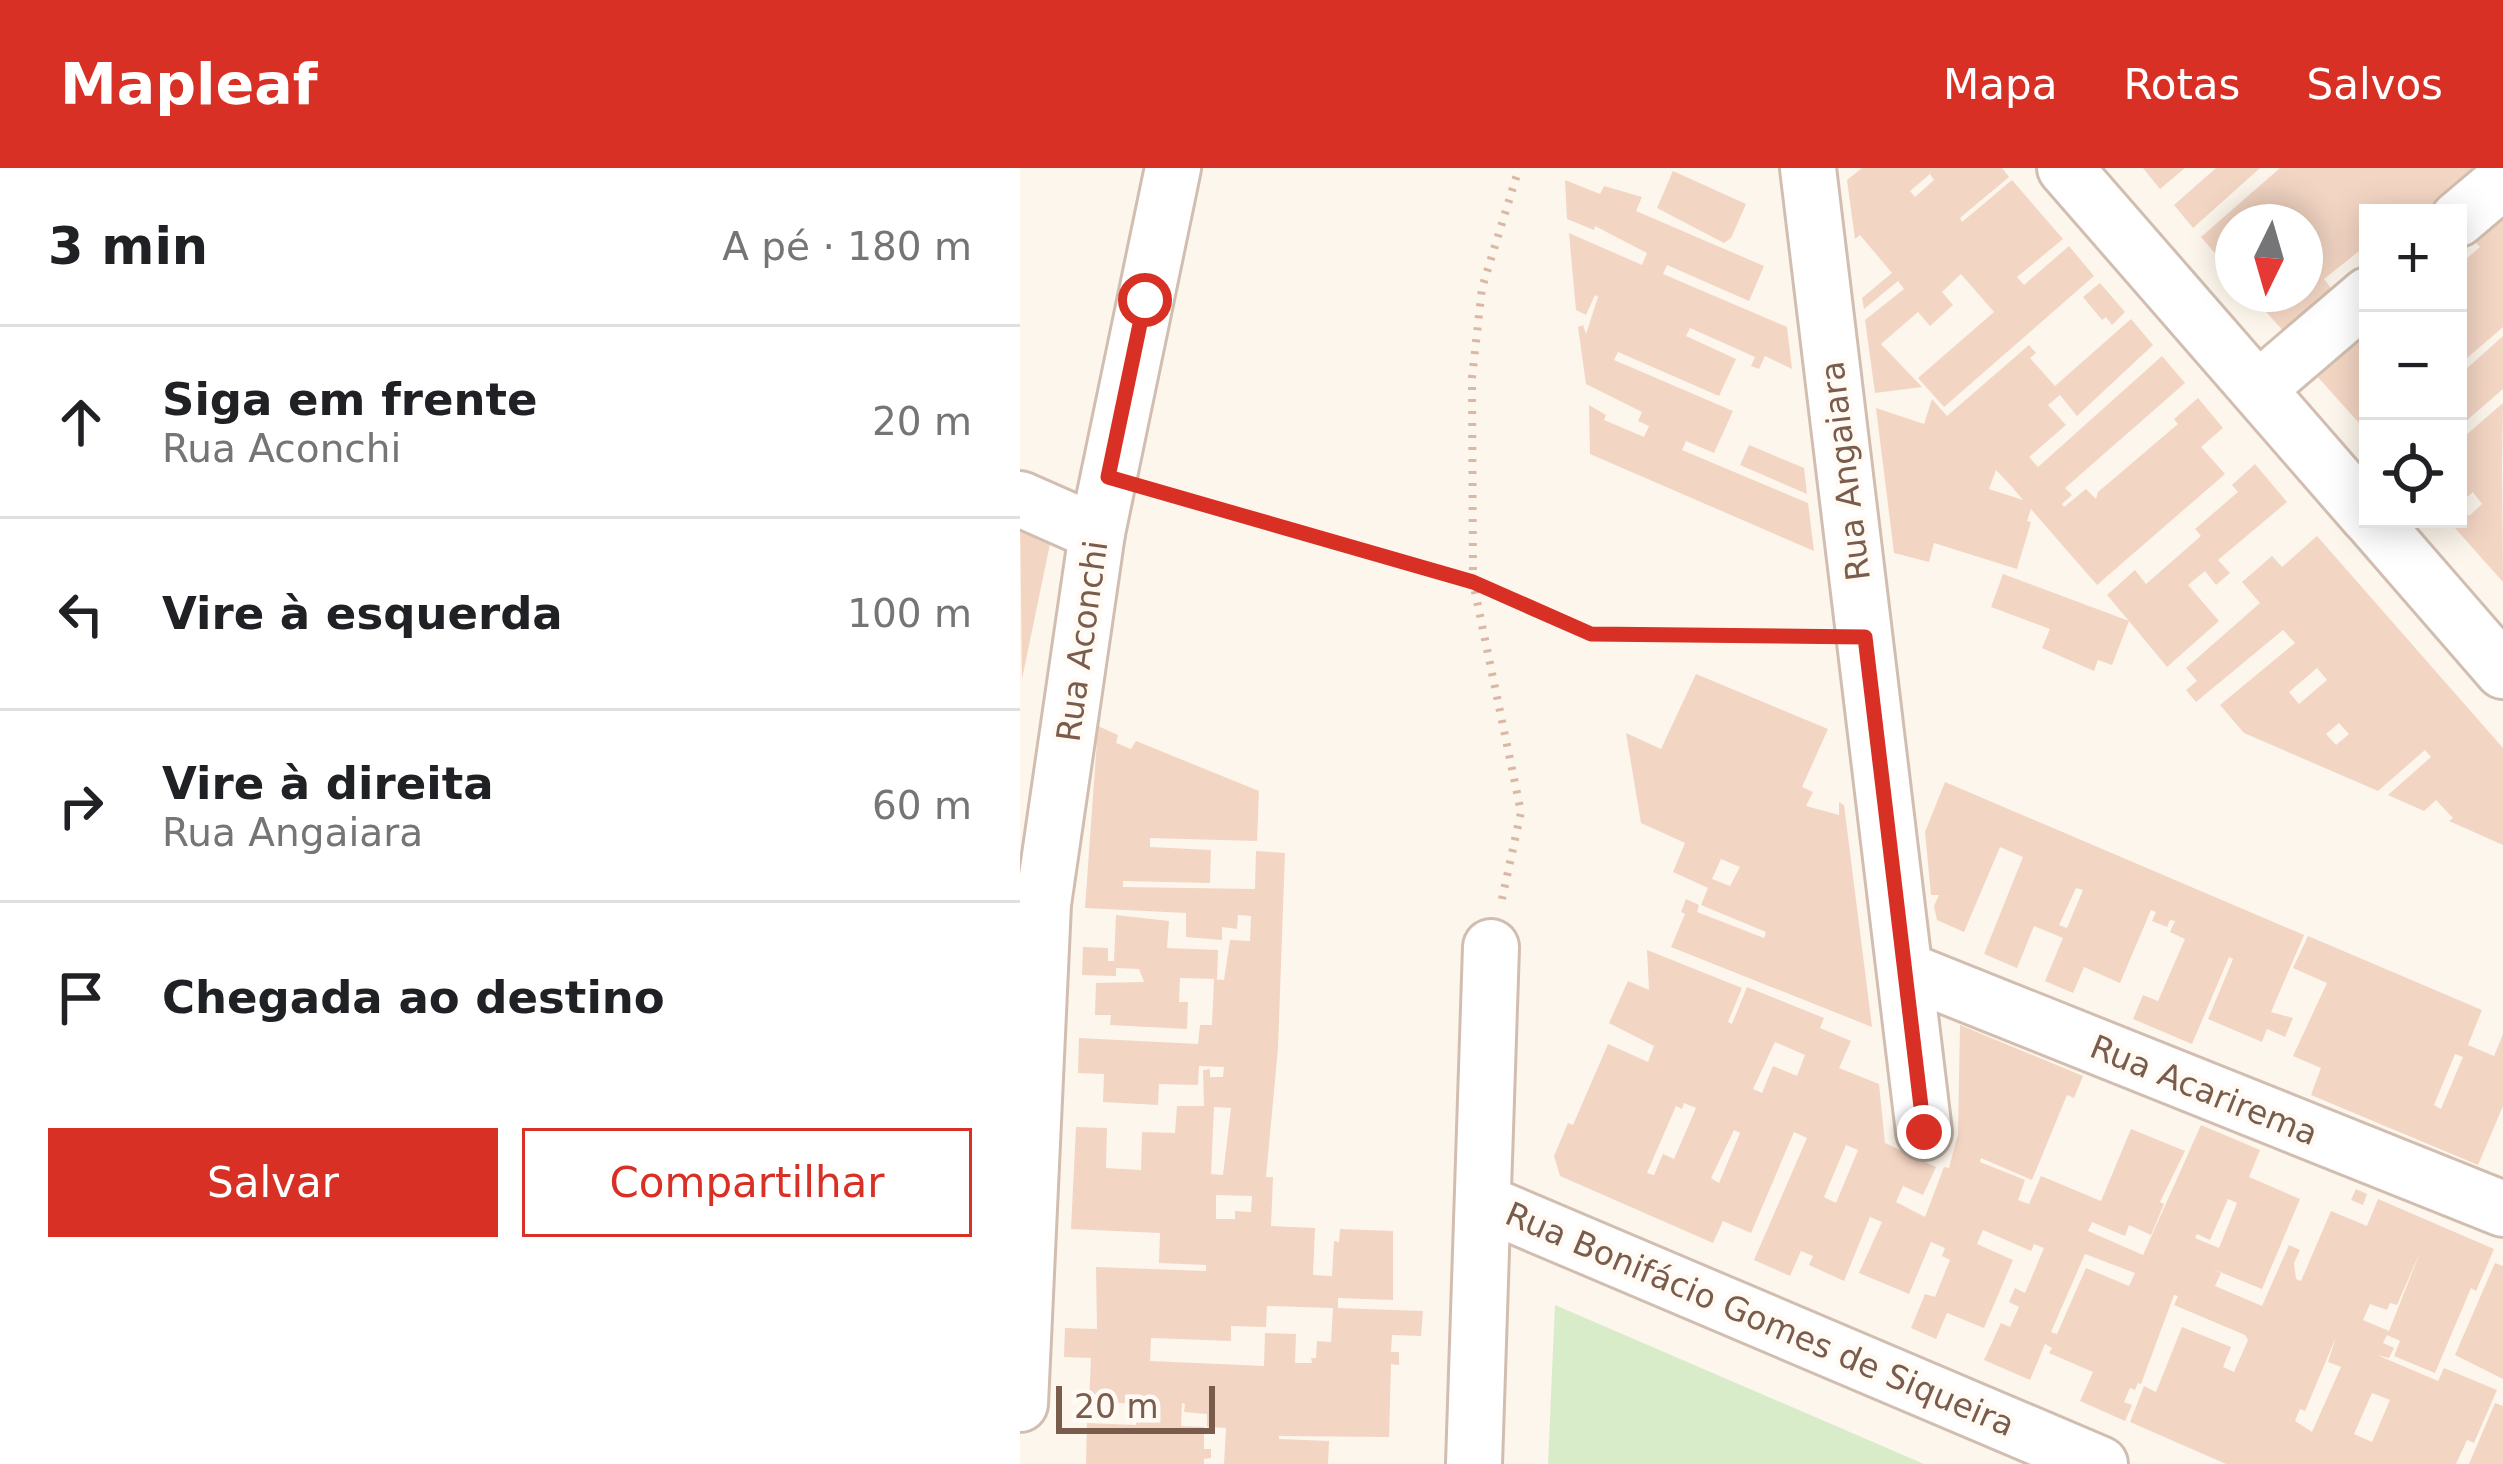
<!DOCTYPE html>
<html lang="pt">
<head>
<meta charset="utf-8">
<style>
  :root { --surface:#fff; --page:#f6f6f6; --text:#202124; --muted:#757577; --line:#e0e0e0; --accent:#d93025 }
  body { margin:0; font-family:"DejaVu Sans",sans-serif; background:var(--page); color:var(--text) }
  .controls { position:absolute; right:36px; top:36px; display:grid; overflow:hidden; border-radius:0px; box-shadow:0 6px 30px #0003 }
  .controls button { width:108px; height:108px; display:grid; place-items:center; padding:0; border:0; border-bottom:3px solid var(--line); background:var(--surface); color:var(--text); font:60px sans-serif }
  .compass { position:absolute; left:1195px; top:36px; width:108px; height:108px; border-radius:50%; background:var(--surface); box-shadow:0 6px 30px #0003; rotate:185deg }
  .scale { position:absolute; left:36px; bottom:30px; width:159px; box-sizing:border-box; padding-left:12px; border:6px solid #7a5c4d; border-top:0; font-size:33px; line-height:42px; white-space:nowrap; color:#7a5c4d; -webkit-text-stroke:9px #fffaf3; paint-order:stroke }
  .stop { position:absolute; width:36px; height:36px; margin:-27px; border:9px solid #d93025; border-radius:50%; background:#fff }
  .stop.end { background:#d93025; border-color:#fff; box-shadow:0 3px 12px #0008 }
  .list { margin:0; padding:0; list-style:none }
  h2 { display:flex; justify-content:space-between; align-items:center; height:156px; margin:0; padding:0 48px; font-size:51px }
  h2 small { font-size:39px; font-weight:400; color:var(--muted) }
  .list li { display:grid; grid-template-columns:78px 1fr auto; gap:36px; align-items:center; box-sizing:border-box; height:192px; padding:0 48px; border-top:3px solid var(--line) }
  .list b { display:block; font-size:45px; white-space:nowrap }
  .list p { margin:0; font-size:39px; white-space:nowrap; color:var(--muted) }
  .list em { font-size:39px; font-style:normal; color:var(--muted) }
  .actions { display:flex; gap:24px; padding:36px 48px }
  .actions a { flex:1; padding:27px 0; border:3px solid var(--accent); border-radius:0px; text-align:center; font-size:42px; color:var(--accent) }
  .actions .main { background:var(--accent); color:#fff }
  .icon { flex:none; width:66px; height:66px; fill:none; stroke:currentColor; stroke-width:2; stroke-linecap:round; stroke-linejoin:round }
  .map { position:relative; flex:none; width:1483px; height:1296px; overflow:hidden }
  header { display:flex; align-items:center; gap:72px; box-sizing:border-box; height:168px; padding:0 60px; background:var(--accent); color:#fff }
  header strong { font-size:57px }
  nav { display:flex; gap:66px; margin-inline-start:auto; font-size:42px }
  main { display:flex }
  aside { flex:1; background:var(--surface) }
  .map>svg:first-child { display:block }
  .green { fill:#d8ecc9 }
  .building { fill:#f3d5c3; fill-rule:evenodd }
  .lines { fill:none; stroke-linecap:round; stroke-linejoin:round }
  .minor-casing { stroke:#d1beb0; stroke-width:60 }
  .path { stroke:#d9b8a5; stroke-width:8; stroke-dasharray:3 9; stroke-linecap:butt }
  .minor { stroke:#fff; stroke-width:54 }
  .route { stroke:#d93025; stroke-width:15 }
  .labels { text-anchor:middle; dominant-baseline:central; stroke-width:9; stroke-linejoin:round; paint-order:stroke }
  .street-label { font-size:33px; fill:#7a5c4d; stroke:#fffaf3 }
</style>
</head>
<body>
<header>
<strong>Mapleaf</strong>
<nav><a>Mapa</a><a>Rotas</a><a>Salvos</a></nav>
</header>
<main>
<aside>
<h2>3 min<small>A pé · 180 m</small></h2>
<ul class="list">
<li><svg class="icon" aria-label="ahead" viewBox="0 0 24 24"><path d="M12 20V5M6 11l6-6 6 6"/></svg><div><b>Siga em frente</b><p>Rua Aconchi</p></div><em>20 m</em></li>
<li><svg class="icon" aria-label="left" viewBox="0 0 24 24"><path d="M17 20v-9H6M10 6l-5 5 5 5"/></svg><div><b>Vire à esquerda</b></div><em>100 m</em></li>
<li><svg class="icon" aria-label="right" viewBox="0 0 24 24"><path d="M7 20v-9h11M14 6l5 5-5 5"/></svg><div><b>Vire à direita</b><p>Rua Angaiara</p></div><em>60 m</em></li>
<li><svg class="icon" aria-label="arrive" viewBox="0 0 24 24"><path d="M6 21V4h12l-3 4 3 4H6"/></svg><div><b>Chegada ao destino</b></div></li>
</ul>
<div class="actions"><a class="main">Salvar</a><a>Compartilhar</a></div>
</aside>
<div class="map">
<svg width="1483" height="1296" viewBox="0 0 1483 1296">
  <rect width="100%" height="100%" fill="#fdf6ec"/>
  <path class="green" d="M535,1137L904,1296H528Z"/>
  <g class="building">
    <path d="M842,0H982L989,9L940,50L942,54L992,12L1043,71L997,109L1004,117L1049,78L1074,108L924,239L898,210L974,144L941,106L922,124L933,137L910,158L898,144L861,176L902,219L855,225L845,152L884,121L878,113L844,141L842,130L872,105L840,67L835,71L827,12ZM910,6L914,12L895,29L890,23Z"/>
    <path d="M1123,0H1165L1140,21Z"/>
    <path d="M1196,0H1240L1173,60L1154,37Z"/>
    <path d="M1260,0H1459L1407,45H1348V76L1304,111L1314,124L1266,166L1230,126H1285V87L1295,77L1285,65V54H1275L1264,41L1256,47L1262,54H1213V106L1181,69Z"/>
    <path d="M653,3L726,36L711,70L704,75L637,40Z"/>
    <path d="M545,12L580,26L584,18L622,29L616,43L744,98L729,133L647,97L643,106L767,159L772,201L745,188L739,201L731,198L735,189L670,160L666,168L716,191L699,228L598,184L594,192L713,243L694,285L666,273L662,282L788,335L794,383L570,286L569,237L586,247L584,252L624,269L629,258L618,253L622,244L566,216L558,159L563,157L566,166L578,129L575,127L566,147L556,142L549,65L622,97L627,85L575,58L574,62L547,51Z"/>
    <path d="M1483,42V159L1439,197L1444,203L1483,168V221L1438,260V98L1460,79L1451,70Z"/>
    <path d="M1080,115L1105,144L1092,157L1086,149L1082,152L1063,129Z"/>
    <path d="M1111,151L1133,177L1057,248L1040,227L1028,237L1046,257L1009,289L1018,299L1142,188L1165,215L1045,320L1052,327L1042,336L1044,339L1066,321L1076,331L1078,324L1158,256L1154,251L1178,230L1203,260L1181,279L1205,306L1077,417L1011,341L1007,353L1011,354L997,401L914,375L909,394L874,385L856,240L904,256L912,231L927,248L1009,177L1016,185L1010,190L1035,218ZM976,302L993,320L1003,332L969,321Z"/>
    <path d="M1348,164V265L1296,207Z"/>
    <path d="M1483,235L1482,298L1483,414L1427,351H1438V297L1445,291L1438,283V274ZM1453,324L1462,336L1449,348L1438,336Z"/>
    <path d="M729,277L784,300L787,326L720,297Z"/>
    <path d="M1235,296L1267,334L1198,392L1210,405L1196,417L1185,403L1168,417L1199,453L1147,499L1109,453L1092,497L1078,492L1074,503L1022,480L1030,461L971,439L983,406L1109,453L1087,427L1115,402L1126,416L1181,368L1175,361L1218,324L1212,317Z"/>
    <path d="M0,350L30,369V376L2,511Z"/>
    <path d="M1297,368L1483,580V677L1429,653L1433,650L1416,632L1404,643L1368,627L1411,589L1405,582L1358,623L1224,565L1200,537L1275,475L1263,462L1176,534L1166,522L1177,513L1166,500L1240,435L1222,414L1252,388L1262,399ZM1297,500L1307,512L1279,536L1269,524ZM1319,555L1329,566L1316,577L1306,566Z"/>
    <path d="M676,506L808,561L782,619L793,624L786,638L819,647V634L824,637L852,859L651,779L665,746L661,744L666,731L679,737L677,744L744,770L746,764L681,737L688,720L653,704L665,675L621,655L606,565L641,581ZM701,691L720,699L710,718L692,711Z"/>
    <path d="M78,558L98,567L96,575L111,581L116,573L239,623L237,673L130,670V679L191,682L190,715L103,713V719L235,721L236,683L265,685L258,880L246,1009H253L251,1058L295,1060L293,1107L312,1108L314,1073L319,1074L320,1061L373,1063V1132L318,1130V1140L403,1143L401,1168L372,1167L371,1184H379V1197L371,1196L369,1269L259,1268V1271L309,1273L308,1296H204L206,1260L187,1259V1246L164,1244L165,1236L162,1235L161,1258L184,1259V1281H191V1290L184,1291V1296H66L67,1255L116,1257L117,1236L69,1233L71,1190L44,1189L45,1160L77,1161L76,1099L186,1103V1097L139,1095L140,1065L51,1061L56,959L87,960L86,1000L121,1002L122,964L155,965L157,938H184L183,902L190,901V909H203L204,899L179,898L178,917L139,916L138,937L83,934L84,906L58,905L59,870L178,876L180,857H192L194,811L204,812L210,772L230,773L231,748L218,747L217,761L202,759V772L166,769V745L65,740ZM194,939L211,940L203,1007L191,1006ZM196,1027L232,1028L231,1044L215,1043V1051H196ZM247,1138L313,1140L311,1174L297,1173L296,1190H291L292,1195H275L276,1166L245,1165L244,1198L130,1193L131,1170L211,1173V1158L246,1159Z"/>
    <path d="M925,614L1284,767L1251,844L1273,850L1265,869L1247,861L1242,874L1188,851L1213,791L1209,789L1172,876L1113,851L1123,827L1138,833L1165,771L1150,764L1155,753L1150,752L1147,759L1132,753L1136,744L1131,742L1100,815L1064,799L1053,825L1025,813L1043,770L1014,758L997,800L964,786L1003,689L980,679L944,764L917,752L914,738L919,727H911L905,664ZM1056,720L1063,722L1047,760L1039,757Z"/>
    <path d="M96,747L149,753L147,780L198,782L197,811L160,810L159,834H168L167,861L90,857L91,847H75L76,815L124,814L119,801L96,800V808L62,807L63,779L88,780V793H94Z"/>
    <path d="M1288,768L1462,842L1448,877L1474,888L1483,866V938L1458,997L1291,927L1301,900L1273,888L1307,815L1273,800ZM1435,886L1443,889L1421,941L1414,937Z"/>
    <path d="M627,782L722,820L708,854L712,856L727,819L804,850L800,860L831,873L819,900L859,916L865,975L916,999L903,1027L883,1018L876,1034L905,1049L924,999L929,1000L938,966L940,857L1063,908L1054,930L1047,927L1012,1012L961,990L960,994L1005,1012L998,1032L1009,1036L1021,1008L1081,1033L1111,961L1165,983L1140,1034L1144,1036L1131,1067L1109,1057L1105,1068L1072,1054L1068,1063L1123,1087L1181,957L1240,982L1229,1009L1280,1031L1242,1121L1190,1100L1201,1105L1195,1118L1242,1138L1269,1077L1280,1082L1274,1095L1276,1111L1281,1113L1311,1043L1347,1058L1358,1031L1474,1081L1456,1123L1451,1120L1415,1205L1374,1188L1380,1173L1367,1167L1363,1175L1374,1180L1369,1190L1357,1187L1418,1213L1424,1200L1477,1222L1454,1275L1447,1272L1436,1296H1206L1110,1254L1124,1218L1136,1224L1162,1159L1211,1179L1203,1199L1214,1204L1228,1172L1225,1167L1154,1137L1158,1128L1154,1127L1121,1216L1118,1215L1115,1222L1110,1220L1104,1234L1112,1237L1105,1253L1060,1233L1073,1204L1029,1185L1032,1180L1025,1176L1010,1212L964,1192L981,1155L990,1159L999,1139L989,1134L995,1120L1005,1125L1024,1080L1014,1076L1011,1083L963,1062L957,1076L993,1092L964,1160L927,1145L916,1171L891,1160L905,1126L915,1129L930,1092L922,1088L925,1080L911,1074L889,1126L839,1105L862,1054L850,1049L824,1113L789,1097L793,1088L781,1083L770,1108L734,1092L787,970L774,964L731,1065L703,1053L693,1075L540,1008L534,988L548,955L553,957L588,876L628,894L634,878L589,855L608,813L629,822ZM755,874L785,887L777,908L753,898L742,925L733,921ZM664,935L676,940L654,991L643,986L634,1007L627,1005L656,938L662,941ZM714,962L720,965L699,1015L691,1010ZM826,977L838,982L816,1035L804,1029ZM1208,1031L1217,1035L1199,1080L1175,1070L1177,1066L1190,1072ZM1401,1082L1369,1163L1343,1152L1350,1136L1367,1142L1370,1135L1377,1137ZM1065,1086L1115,1105L1109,1118L1066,1100L1037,1166L1031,1164ZM1316,1169L1308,1194L1321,1199L1292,1264L1275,1253L1280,1241L1285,1243ZM1352,1225L1370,1232L1352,1274L1334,1266Z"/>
    <path d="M1336,1021L1347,1026L1343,1037L1331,1032Z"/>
    <path d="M1475,1095L1483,1098V1211L1435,1187Z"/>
    <path d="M1475,1235L1483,1238V1296H1449Z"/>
  </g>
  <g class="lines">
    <g class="minor-casing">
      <g id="minor">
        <path d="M788,0L904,964"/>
        <path d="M1045,0L1348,348"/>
        <path d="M1438,51L1483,13"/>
        <path d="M1238,221L1348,127"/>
        <path d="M0,331L77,365"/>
        <path d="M1351,351L1483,503"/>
        <path d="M886,802L1483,1041"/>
        <path d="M465,1035L1080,1296"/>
        <path d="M0,1236L23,736L77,365L153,0"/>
        <path d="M454,1296L471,779"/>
      </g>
    </g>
    <g class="path">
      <path d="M139,324L453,414L571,466L790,468"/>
      <path d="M482,731L501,644L453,414L452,210L462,120L499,0"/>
    </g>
    <use href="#minor" class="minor"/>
  </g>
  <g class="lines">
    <path class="route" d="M125,132L88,309L453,414L571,466L845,469L904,964"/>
  </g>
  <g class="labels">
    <g class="street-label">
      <text transform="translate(825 303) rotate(-97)">Rua Angaiara</text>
      <text transform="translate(62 473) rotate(-82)">Rua Aconchi</text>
      <text transform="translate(1184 922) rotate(22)">Rua Acarirema</text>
      <text transform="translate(740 1151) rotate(23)">Rua Bonifácio Gomes de Siqueira</text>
    </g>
  </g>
</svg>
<div class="controls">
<button>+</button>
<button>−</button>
<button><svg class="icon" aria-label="locate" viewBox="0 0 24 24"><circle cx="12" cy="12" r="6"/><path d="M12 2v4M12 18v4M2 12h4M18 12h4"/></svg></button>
</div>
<svg class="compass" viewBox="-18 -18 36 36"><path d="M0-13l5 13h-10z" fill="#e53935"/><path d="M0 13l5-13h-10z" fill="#757577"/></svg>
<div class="scale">20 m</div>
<div class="stop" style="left:125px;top:132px"></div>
<div class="stop end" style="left:904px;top:964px"></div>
</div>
</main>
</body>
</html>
